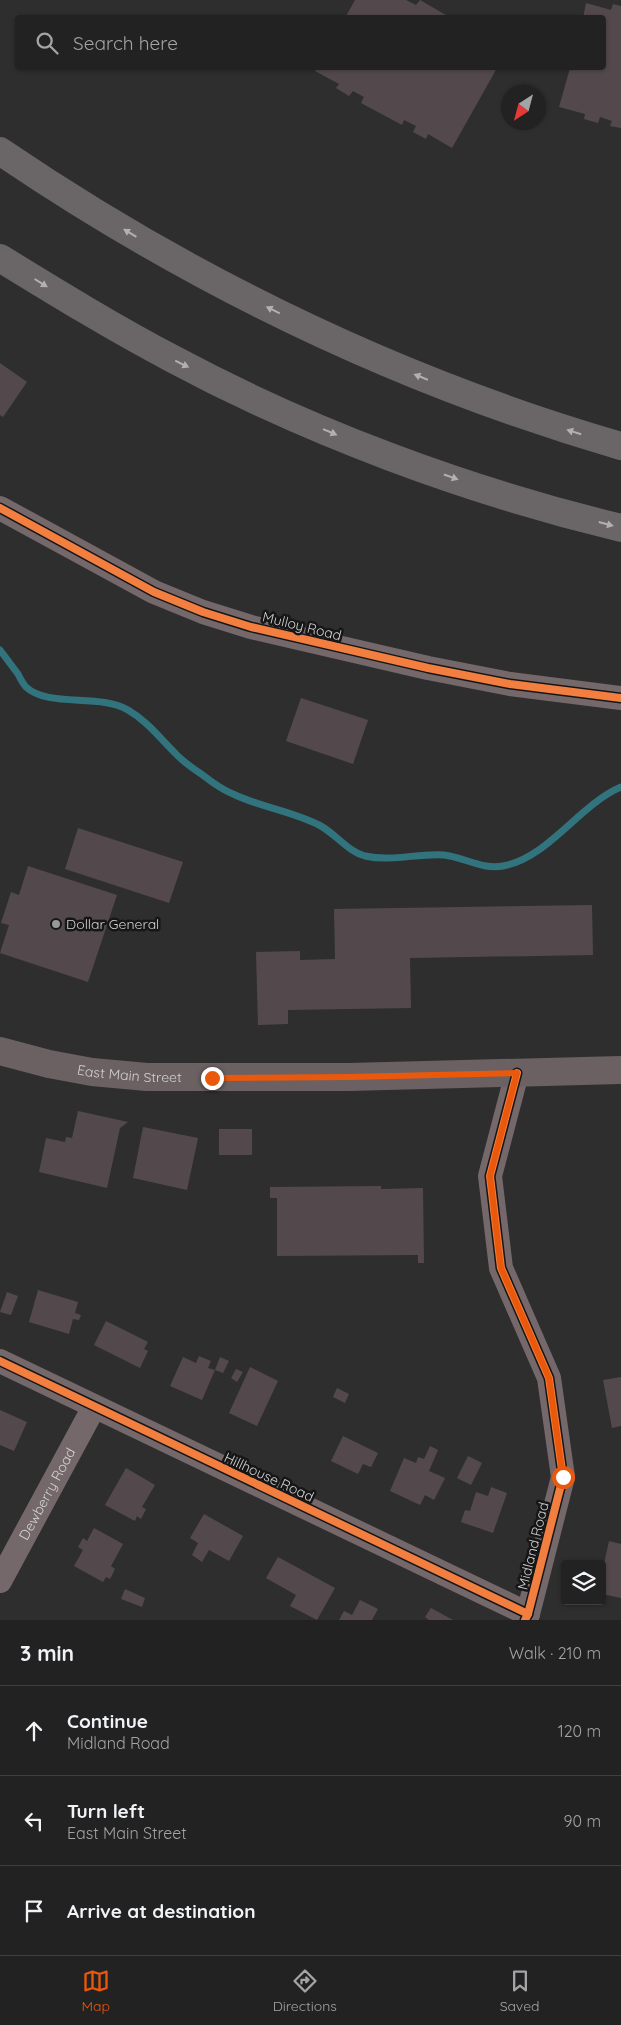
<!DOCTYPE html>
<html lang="en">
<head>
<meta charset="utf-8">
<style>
  :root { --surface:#222223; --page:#2a2a2b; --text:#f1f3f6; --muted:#a2a4a6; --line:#3f3f41; --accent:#ea580c }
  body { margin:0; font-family:Quicksand,sans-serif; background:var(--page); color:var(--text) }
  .controls { position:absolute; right:15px; bottom:15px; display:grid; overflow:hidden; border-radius:5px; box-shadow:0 1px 4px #0004 }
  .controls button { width:45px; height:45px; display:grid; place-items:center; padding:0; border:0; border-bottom:1px solid var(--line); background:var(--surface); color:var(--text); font:25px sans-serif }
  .compass { position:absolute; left:501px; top:85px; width:45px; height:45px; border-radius:50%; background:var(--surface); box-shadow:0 1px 4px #0004; rotate:216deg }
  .stop { position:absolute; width:15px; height:15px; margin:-11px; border:4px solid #ea580c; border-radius:50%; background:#fff }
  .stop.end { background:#ea580c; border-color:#fff; box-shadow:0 1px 5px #0008 }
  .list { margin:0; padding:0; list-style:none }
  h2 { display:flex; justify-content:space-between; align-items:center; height:65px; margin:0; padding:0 20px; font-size:21px }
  h2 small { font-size:16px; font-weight:400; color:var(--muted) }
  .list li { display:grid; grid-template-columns:32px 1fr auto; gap:15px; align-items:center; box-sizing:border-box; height:90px; padding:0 20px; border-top:1px solid var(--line) }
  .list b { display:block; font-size:19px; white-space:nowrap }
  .list p { margin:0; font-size:16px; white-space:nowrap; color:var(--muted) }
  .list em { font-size:16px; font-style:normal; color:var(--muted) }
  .icon { flex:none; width:28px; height:28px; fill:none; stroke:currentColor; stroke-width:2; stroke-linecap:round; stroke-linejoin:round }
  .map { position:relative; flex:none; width:621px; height:1620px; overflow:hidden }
  .search { position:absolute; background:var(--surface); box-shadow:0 1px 4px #0004; left:15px; right:15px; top:15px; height:55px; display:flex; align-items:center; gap:12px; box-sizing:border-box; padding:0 18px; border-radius:5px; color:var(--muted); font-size:19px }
  .sheet { height:335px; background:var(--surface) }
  nav { display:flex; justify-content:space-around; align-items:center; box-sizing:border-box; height:70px; border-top:1px solid var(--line); background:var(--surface); font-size:14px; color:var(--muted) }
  nav a { display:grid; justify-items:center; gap:2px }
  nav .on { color:var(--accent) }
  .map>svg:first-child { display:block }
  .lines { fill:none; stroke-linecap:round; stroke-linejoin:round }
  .stream { stroke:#31747e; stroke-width:7 }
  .building { fill:#53494d }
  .minor { stroke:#74686a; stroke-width:24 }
  .secondary { stroke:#6b6162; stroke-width:28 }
  .motorway { stroke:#6a6566; stroke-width:28 }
  .cycleway-casing { stroke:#161617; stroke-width:11 }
  .cycleway { stroke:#f27e40; stroke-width:8 }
  .oneway { fill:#b2b1b2 }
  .route { stroke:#ea580c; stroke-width:6 }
  .poi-dot { fill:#98989a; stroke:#161617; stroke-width:2 }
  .labels { text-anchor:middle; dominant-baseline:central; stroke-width:5; stroke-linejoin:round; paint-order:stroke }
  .street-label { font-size:14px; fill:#d1d1d3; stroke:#161617 }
  .poi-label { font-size:14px; fill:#d1d1d3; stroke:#161617; text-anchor:start }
</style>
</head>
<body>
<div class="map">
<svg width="621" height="1620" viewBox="0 0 621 1620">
  <rect width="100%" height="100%" fill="#2e2e2f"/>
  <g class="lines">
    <path class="stream" d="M0,650C6,658 12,666 18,674C20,678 23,684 26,687C48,708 100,693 128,710C147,721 159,737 175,753C183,762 194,769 204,776C213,783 223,790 233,794C260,807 291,811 319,825C335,833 347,851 365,856C392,862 418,853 444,855C464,857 482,870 503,866C548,858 579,805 621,787"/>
  </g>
  <g class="building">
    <path d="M355,0H406L416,5L420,0L451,18H345Z"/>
    <path d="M586,3L611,10L613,4L621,6V128L610,126L612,121L600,117L598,123L584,119L585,114L559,107L570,68H604V18H583Z"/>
    <path d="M317,68H497L452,148L428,134L426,139L413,132L416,126L404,120L402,125L361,103L364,97L353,91L349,96L336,88L339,84L315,71Z"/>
    <path d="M0,363L27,382L3,417L0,415Z"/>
    <path d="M301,698L368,720L353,764L286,741Z"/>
    <path d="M78,828L183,862L169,903L65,869Z"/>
    <path d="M28,866L117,895L88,982L0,953L9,925L1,923L11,892L19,895Z"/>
    <path d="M592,905L593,955L410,958L411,1008L288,1010V1024L258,1025L256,952L300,951V960L335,959L334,909Z"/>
    <path d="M78,1111L128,1122L120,1128L107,1188L39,1172L46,1138L65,1142L66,1137L72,1138Z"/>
    <path d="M143,1127L198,1138L187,1190L133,1178Z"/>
    <rect x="219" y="1129" width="33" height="26"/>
    <path d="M381,1186V1189L423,1188L424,1263H418V1255L277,1256V1198H270V1187Z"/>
    <path d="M38,1290L78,1302L75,1313L81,1315L79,1320L73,1319L69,1334L29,1322Z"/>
    <path d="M7,1292L18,1296L11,1315L0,1312Z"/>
    <path d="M106,1321L148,1342L144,1349L148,1351L140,1368L94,1345Z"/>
    <path d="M199,1356L211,1361L208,1368L215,1370L202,1400L170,1386L183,1357L196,1363Z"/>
    <path d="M220,1357L229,1361L223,1373L215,1370Z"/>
    <path d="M250,1367L278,1381L257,1426L229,1413Z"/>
    <path d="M236,1369L243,1372L237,1382L231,1378Z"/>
    <path d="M621,1377V1426L612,1428L603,1380Z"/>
    <path d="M337,1388L349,1394L345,1403L333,1397Z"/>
    <path d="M0,1410L27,1422L14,1451L0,1445Z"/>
    <path d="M343,1436L378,1453L371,1467L363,1464L358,1474L331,1461Z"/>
    <path d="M430,1446L438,1450L429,1471L445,1478L434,1500L425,1495L420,1505L390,1491L404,1458L416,1463L418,1457L424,1459Z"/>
    <path d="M468,1456L482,1463L471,1485L457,1478Z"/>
    <path d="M126,1468L155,1485L142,1507L146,1509L141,1519L137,1516L135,1521L105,1505Z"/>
    <path d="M491,1487L507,1493L493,1533L461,1522L465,1510L470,1511L476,1492L488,1496Z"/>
    <path d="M204,1514L243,1536L229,1561L209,1550L202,1562L192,1555L198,1543L190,1538Z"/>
    <path d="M94,1528L123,1544L111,1566L115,1569L110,1579L106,1577L103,1582L74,1566L83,1550L78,1547L83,1538L87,1541Z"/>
    <path d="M609,1541L621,1544V1598L602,1594V1573Z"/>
    <path d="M278,1557L335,1588L317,1620L290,1606L296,1595L266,1578Z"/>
    <path d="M125,1589L145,1598L142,1607L121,1599Z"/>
    <path d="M360,1600L378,1609L372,1620H339L344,1611L352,1615Z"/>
    <path d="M431,1608L453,1620H429L425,1617Z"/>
  </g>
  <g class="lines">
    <g class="minor">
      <path d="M0,508L154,592L203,612L251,627L428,668L510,684L621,698"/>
      <path d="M517,1073L490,1176L501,1268L549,1378L563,1477L528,1614L525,1620"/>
      <path d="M0,1361L528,1614"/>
      <path id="s1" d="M0,1581L94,1407"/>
    </g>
    <path class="secondary" id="s2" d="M0,1051L49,1064L92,1072L147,1077H349L621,1070"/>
    <g class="motorway">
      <path d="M0,151C190,280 400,382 621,446"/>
      <path d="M0,258C57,293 114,328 173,359C311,433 468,491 621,528"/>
    </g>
    <g class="cycleway-casing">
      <g id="cycleway">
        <path d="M0,508L154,592L203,612L251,627L428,668L510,684L621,698"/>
        <path d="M517,1073L490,1176L501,1268L549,1378L563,1477L528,1614L525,1620"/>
        <path d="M0,1361L528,1614"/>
      </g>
    </g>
    <use href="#cycleway" class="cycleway"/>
  </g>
  <defs><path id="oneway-solid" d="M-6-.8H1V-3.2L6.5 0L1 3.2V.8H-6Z" transform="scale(1.25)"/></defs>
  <g class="oneway">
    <use href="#oneway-solid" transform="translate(130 233) rotate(-149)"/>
    <use href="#oneway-solid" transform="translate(41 283) rotate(32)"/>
    <use href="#oneway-solid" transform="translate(273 310) rotate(-154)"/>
    <use href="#oneway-solid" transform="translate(182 364) rotate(26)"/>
    <use href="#oneway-solid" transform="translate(421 377) rotate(-158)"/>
    <use href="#oneway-solid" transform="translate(330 432) rotate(23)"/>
    <use href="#oneway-solid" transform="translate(574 432) rotate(-162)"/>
    <use href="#oneway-solid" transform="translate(451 477) rotate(19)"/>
    <use href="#oneway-solid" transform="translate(606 524) rotate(15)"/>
  </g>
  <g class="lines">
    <path class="route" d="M212,1078L349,1077L517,1073L490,1176L501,1268L549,1378L563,1477"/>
  </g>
  <circle class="poi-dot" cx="56" cy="924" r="5"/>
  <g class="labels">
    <g class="street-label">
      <text transform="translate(302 626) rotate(14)">Mulloy Road</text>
      <text stroke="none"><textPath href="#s2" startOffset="132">East Main Street</textPath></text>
      <text transform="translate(269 1477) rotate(25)">Hillhouse Road</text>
      <text stroke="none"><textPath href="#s1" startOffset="99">Dewberry Road</textPath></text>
      <text transform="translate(533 1546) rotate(-76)">Midland Road</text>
    </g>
    <g class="poi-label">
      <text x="66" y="924">Dollar General</text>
    </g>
  </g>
</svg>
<div class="controls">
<button><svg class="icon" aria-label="layers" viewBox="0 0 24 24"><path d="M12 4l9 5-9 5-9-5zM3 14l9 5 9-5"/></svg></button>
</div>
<svg class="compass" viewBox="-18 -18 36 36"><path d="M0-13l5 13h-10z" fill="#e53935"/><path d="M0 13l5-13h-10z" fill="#a2a4a6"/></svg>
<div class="stop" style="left:563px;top:1477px"></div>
<div class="stop end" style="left:212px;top:1078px"></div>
<div class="search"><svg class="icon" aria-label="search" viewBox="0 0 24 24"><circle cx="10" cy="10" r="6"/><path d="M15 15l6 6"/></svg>Search here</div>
</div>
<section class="sheet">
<h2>3 min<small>Walk · 210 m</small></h2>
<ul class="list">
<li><svg class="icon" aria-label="ahead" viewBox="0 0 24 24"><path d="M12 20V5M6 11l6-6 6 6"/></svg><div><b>Continue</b><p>Midland Road</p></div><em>120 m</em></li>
<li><svg class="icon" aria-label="left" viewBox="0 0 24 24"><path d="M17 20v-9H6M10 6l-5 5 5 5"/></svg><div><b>Turn left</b><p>East Main Street</p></div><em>90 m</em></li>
<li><svg class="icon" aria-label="arrive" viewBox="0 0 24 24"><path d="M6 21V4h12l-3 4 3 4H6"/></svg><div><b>Arrive at destination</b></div></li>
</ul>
</section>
<nav>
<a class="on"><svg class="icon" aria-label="map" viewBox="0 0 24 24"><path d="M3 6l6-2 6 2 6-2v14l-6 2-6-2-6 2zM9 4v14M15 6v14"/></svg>Map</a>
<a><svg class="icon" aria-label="directions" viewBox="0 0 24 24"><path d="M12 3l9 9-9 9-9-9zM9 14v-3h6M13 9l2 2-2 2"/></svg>Directions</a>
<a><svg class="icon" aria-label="saved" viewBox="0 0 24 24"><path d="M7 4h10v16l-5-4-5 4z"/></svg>Saved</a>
</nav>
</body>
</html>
